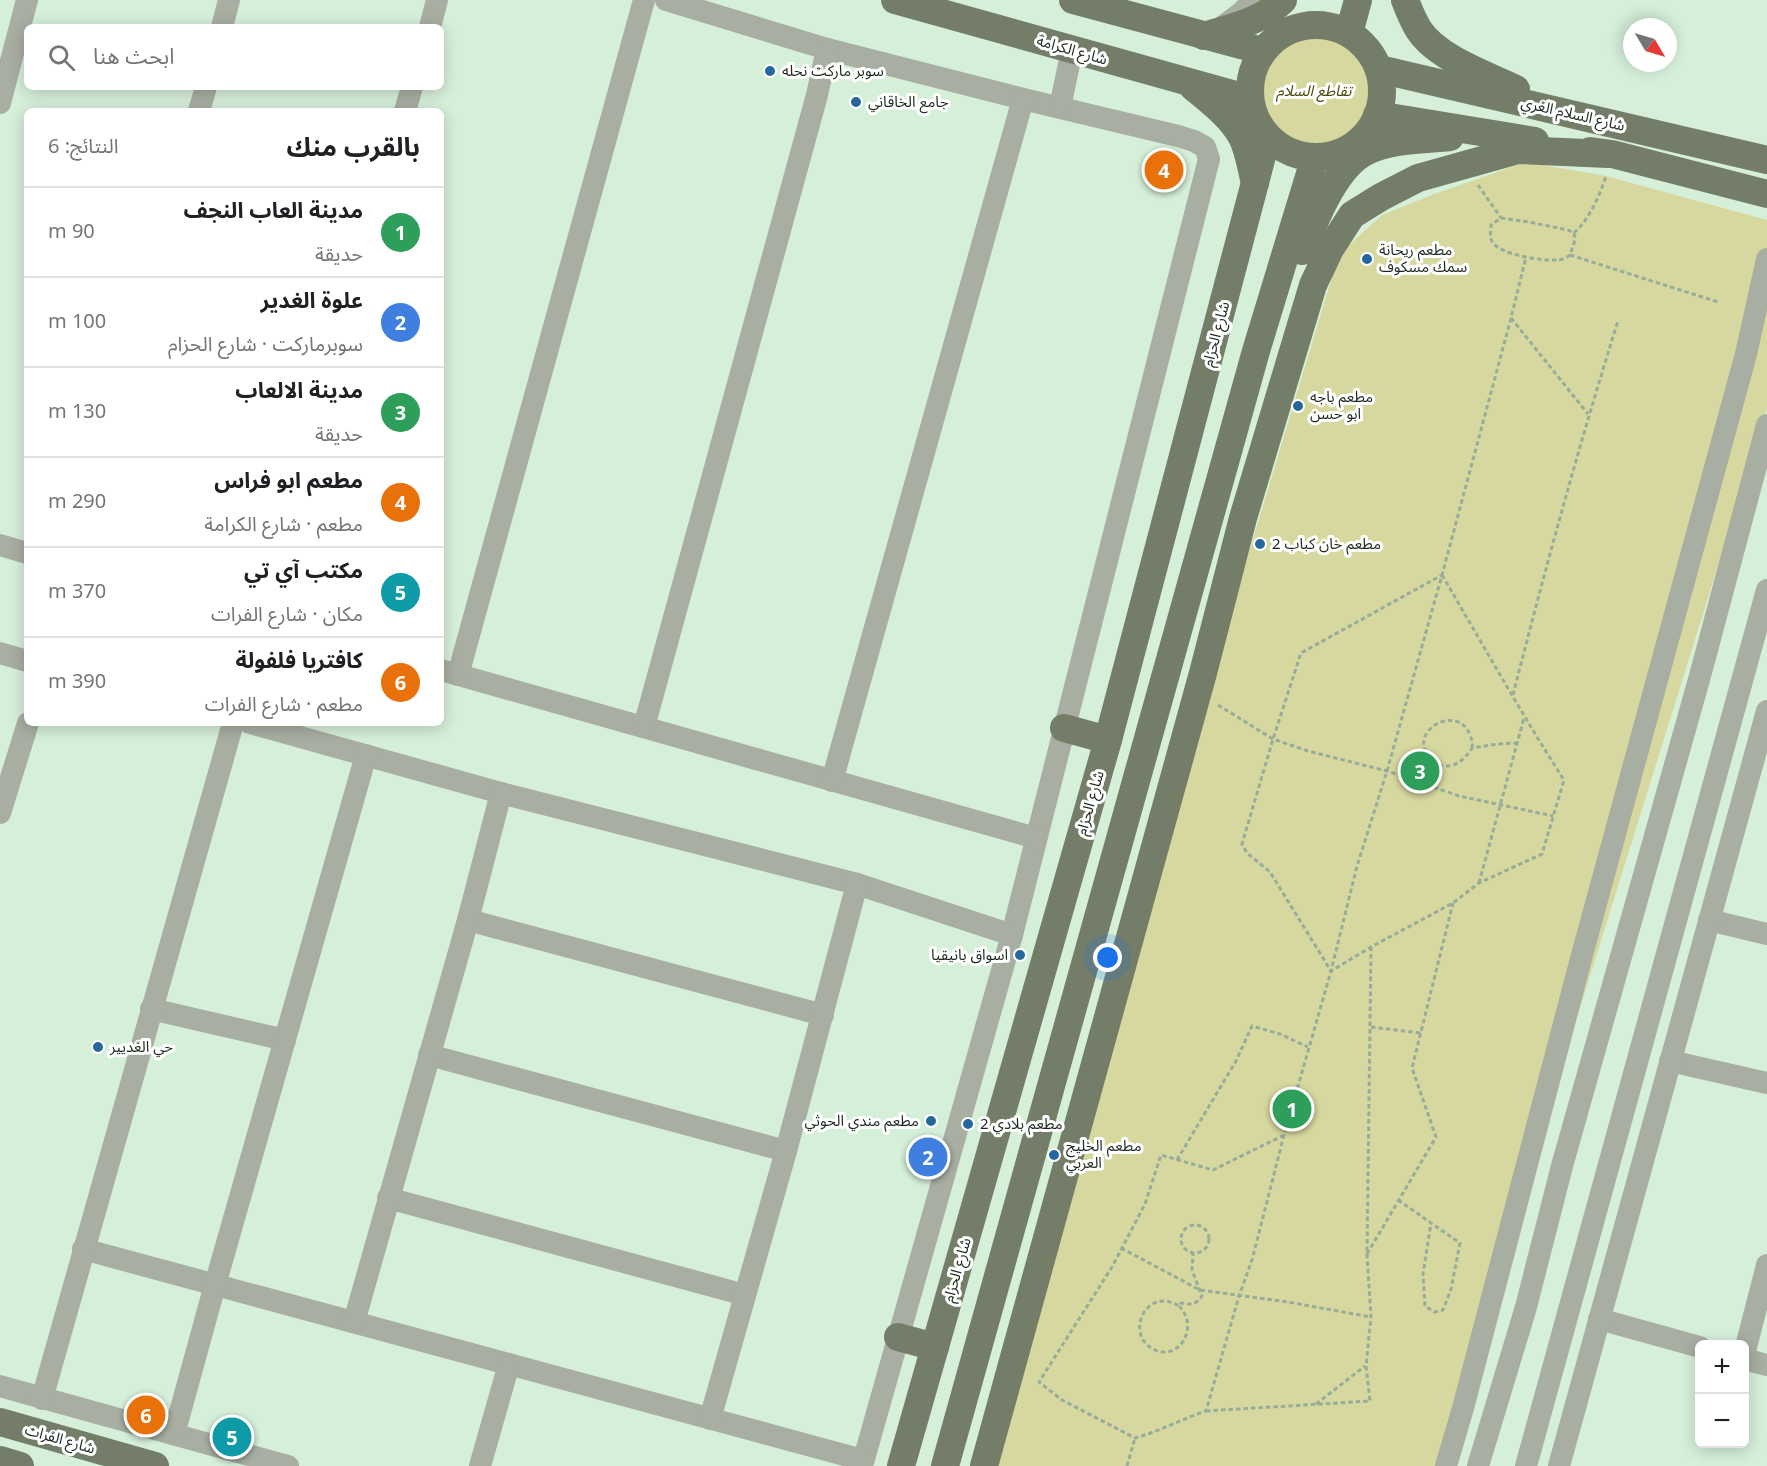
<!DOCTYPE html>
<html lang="ar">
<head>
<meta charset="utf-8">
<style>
  :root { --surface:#fff; --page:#f6f6f6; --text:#202124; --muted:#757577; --line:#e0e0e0; --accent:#26689e }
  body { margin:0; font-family:Georgia,"Noto Sans Arabic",serif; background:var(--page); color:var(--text); direction:rtl }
  .controls { position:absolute; right:18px; bottom:18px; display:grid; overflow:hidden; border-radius:9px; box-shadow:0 3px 15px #0003 }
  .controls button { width:54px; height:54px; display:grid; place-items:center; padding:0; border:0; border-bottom:2px solid var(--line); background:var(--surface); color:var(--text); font:30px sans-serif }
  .compass { position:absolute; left:1623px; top:18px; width:54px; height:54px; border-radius:50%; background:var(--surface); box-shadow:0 3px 15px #0003; rotate:128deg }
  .you { position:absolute; left:1108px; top:958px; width:21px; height:21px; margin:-15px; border:4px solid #fff; border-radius:50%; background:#1a73e8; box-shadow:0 0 0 9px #1a73e833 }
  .badge { display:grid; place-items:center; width:39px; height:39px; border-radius:50%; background:var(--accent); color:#fff; font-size:20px; font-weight:700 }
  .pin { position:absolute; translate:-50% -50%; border:3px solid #fff; box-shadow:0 2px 6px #0006 }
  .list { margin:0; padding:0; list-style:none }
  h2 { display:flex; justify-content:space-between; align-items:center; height:78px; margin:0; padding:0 24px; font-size:26px }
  h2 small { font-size:20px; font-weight:400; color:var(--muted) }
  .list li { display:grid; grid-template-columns:39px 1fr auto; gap:18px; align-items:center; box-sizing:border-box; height:90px; padding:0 24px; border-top:2px solid var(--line) }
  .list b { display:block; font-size:22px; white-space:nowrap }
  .list p { margin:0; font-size:20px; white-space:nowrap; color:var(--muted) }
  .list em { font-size:20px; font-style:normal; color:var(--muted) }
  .icon { flex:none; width:33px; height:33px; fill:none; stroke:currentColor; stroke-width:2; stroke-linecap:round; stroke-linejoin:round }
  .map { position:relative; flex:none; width:1767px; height:1466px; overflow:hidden; direction:ltr }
  .search { position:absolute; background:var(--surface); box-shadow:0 3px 15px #0003; left:24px; top:24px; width:420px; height:66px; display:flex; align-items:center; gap:15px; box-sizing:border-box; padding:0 21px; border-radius:9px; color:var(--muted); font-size:22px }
  .panel { position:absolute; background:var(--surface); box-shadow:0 3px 15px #0003; left:24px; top:108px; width:420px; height:618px; border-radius:9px; direction:rtl }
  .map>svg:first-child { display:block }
  .green { fill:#d7d89f }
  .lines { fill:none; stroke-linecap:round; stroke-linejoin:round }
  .path { stroke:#98ac9a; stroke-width:3; stroke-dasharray:4.5 3; stroke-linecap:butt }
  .minor { stroke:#a8aea2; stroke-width:22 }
  .major { stroke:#737d68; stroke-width:28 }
  .poi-dot { fill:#26689e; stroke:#fff; stroke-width:2 }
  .labels { text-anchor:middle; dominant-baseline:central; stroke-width:6; stroke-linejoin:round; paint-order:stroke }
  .street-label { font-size:15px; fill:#1e281f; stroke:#fff }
  .poi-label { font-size:15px; fill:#1e281f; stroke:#fff; text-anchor:start }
  .park-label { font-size:15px; font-style:italic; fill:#4a490c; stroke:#fff }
</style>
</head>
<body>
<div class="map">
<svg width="1767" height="1466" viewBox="0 0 1767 1466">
  <rect width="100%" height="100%" fill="#d6efd9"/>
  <g class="green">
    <circle cx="1314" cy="91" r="54"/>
    <path d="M1526,162L1606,176L1767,220V409L1437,1466H995L1207,691L1339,254L1382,215L1429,196Z"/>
  </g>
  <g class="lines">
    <g class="path">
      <path d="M1478,185L1501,218"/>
      <path d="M1501,218L1529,222L1568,230L1574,233L1575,240L1570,255C1566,258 1561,260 1557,260C1542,261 1502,255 1493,243C1489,238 1491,231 1491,225Z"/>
      <path d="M1574,233C1590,218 1599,197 1606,176"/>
      <path d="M1570,255L1718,302"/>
      <path d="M1511,318L1588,414"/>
      <path d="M1442,575C1482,643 1521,713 1564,780L1542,854L1479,883L1453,903L1371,947L1331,971L1270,872L1247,853L1242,844L1273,739L1301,653Z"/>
      <path d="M1513,695C1545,569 1579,445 1618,321"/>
      <path d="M1218,705L1273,739L1308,751L1387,771L1459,796L1553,816"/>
      <path d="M1472,748C1473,742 1472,740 1470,735C1458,703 1409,730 1428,755C1443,775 1462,765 1472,748L1498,744L1517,743"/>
      <path d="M1479,883L1524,718"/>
      <path d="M1371,1027L1420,1033"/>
      <path d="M1284,1135L1213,1170L1161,1155L1145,1204L1112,1267L1039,1382L1062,1400L1135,1438C1160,1431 1182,1419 1206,1411L1239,1296L1252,1260L1284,1135L1331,971L1357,866L1387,771L1442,575L1511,318L1526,257"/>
      <path d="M1177,1160L1236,1061L1252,1026L1280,1034L1308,1047"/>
      <path d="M1398,1200L1460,1243L1451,1289L1443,1310L1434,1312L1425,1306L1423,1274L1431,1223"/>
      <circle cx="1195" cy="1239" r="14"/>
      <path d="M1121,1248L1200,1290L1288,1302L1371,1317"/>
      <path d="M1367,1254L1436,1137L1412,1068L1453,903"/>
      <path d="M1179,1306C1200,1327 1179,1361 1155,1350C1123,1336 1146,1285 1179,1306L1181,1303C1191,1305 1196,1305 1202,1296L1192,1270L1193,1254"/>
      <path d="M1316,1404L1365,1366"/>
      <path d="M1206,1411L1370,1401L1366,1366L1371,1317L1367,1255L1371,947"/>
      <path d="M1127,1466L1135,1438"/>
    </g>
    <g class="minor">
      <path d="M666,0L827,49L1023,99L1178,136L1194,141L1205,147L1209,159L1012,935L862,1466"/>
      <path d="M222,27L229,0"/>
      <path d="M430,27L437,0"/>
      <path d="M1222,27L1242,12L1253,0"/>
      <path d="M0,103L27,0"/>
      <path d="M1060,107L1072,50"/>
      <path d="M199,111L206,87"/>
      <path d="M405,111L412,87"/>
      <path d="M0,545L27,553"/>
      <path d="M0,653L27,661"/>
      <path d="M441,670L1036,838"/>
      <path d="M458,675L644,0"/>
      <path d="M250,723L501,793L857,884L1012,935"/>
      <path d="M644,727L817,95L827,49"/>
      <path d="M832,781L1023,99"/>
      <path d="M0,813L28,723"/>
      <path d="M468,920L823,1015"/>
      <path d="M1709,920L1767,934"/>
      <path d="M151,1009L285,1040"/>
      <path d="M429,1055L786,1151"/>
      <path d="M1670,1061L1767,1083"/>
      <path d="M388,1198L745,1295"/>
      <path d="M83,1249L863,1460"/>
      <path d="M1599,1319L1700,1347"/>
      <path d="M354,1322L468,920L501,793"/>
      <path d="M1744,1355L1767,1265"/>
      <path d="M1744,1359L1767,1365"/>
      <path d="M0,1386L288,1466"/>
      <path d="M42,1399L233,723"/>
      <path d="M710,1419L786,1151L857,884"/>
      <path d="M174,1434L215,1285L366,755"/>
      <path d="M480,1466L509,1364"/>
      <path d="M1446,1466L1463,1408L1582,955L1746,354L1767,259"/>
      <path d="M1478,1466L1526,1307L1562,1166L1700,676L1767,425"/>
      <path d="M1526,1466L1767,590"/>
      <path d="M1559,1466L1767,711"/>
    </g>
    <g class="major">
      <path d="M895,0L1250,99"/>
      <path d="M1073,0L1263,51"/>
      <path d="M1405,0C1409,10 1413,21 1419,30C1437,58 1487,75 1516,89"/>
      <circle cx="1316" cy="91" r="66"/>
      <path d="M1349,33L1358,0"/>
      <path d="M1204,36C1233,27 1261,22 1283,0"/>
      <path d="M1379,69L1767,160"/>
      <path d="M1193,87C1210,101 1231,117 1242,137C1249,151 1251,168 1255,183"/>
      <path d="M1377,115L1535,141"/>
      <path d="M1590,151L1612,154L1767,194"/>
      <path d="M1302,251C1315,220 1335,166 1367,151C1393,139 1423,140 1450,137"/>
      <path d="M1064,728L1108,740"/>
      <path d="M898,1337L935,1347"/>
      <path d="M0,1422L155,1466"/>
      <path d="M0,1460L20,1466"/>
      <path d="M901,1466L1108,740L1267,137"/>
      <path d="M945,1466L1256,351L1315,157"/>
      <path d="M984,1466L1203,673L1243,518L1313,285L1330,249L1352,215L1381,197L1418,178L1518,150L1608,154"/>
    </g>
  </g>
  <g class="poi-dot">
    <circle cx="770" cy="71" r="6"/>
    <circle cx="856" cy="102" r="6"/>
    <circle cx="1367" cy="259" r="6"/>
    <circle cx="1298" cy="406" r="6"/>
    <circle cx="1260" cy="544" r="6"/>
    <circle cx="1020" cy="955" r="6"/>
    <circle cx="98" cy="1047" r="6"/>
    <circle cx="931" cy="1121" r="6"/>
    <circle cx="968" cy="1124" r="6"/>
    <circle cx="1054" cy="1155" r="6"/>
  </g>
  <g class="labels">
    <g class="street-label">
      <text transform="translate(1072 50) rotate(16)">شارع الكرامة</text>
      <text transform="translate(1573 114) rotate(13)">شارع السلام الغري</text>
      <text transform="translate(1216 334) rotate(-75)">شارع الحزام</text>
      <text transform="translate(1090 803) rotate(-74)">شارع الحزام</text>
      <text transform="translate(957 1270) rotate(-74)">شارع الحزام</text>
      <text transform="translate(60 1439) rotate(16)">شارع الفرات</text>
    </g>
    <g class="poi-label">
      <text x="782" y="71">سوبر ماركت نحله</text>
      <text x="868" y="102">جامع الخاقاني</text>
      <text x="1379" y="250">مطعم ريحانة<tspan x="1379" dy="17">سمك مسكوف</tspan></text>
      <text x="1310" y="397">مطعم باجه<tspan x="1310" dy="17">ابو حسن</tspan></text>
      <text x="1272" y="544">مطعم خان كباب 2</text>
      <text x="1008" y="955" text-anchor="end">اسواق بانيقيا</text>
      <text x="110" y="1047">حي الغديير</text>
      <text x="919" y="1121" text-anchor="end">مطعم مندي الحوثي</text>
      <text x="980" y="1124">مطعم بلادي 2</text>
      <text x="1066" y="1146">مطعم الخليج<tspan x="1066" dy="17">العربي</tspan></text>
    </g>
    <g class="park-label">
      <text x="1314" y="91">تقاطع السلام</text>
    </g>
  </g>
</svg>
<div class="controls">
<button>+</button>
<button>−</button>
</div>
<svg class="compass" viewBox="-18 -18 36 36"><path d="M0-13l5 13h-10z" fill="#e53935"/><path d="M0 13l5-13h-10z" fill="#757577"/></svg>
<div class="you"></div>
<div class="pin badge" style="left:1292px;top:1109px;background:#2e9e5b">1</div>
<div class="pin badge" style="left:928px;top:1157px;background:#3f7fe0">2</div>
<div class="pin badge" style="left:1420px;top:771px;background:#2e9e5b">3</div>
<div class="pin badge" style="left:1164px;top:170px;background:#e8710a">4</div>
<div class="pin badge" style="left:232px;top:1437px;background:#0f9aa8">5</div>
<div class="pin badge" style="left:146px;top:1415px;background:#e8710a">6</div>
<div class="search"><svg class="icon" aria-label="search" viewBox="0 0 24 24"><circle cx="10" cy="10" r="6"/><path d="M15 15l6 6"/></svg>ابحث هنا</div>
<section class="panel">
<h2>بالقرب منك<small>النتائج: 6</small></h2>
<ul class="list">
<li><span class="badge" style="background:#2e9e5b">1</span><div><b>مدينة العاب النجف</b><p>حديقة</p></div><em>90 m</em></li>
<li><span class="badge" style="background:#3f7fe0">2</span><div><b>علوة الغدير</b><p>سوبرماركت · شارع الحزام</p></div><em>100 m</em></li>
<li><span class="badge" style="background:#2e9e5b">3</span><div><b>مدينة الالعاب</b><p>حديقة</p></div><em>130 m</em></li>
<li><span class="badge" style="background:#e8710a">4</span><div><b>مطعم ابو فراس</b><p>مطعم · شارع الكرامة</p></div><em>290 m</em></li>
<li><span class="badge" style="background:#0f9aa8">5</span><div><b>مكتب آي تي</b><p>مكان · شارع الفرات</p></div><em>370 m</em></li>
<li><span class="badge" style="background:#e8710a">6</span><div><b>كافتريا فلفولة</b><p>مطعم · شارع الفرات</p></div><em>390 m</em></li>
</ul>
</section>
</div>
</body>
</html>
